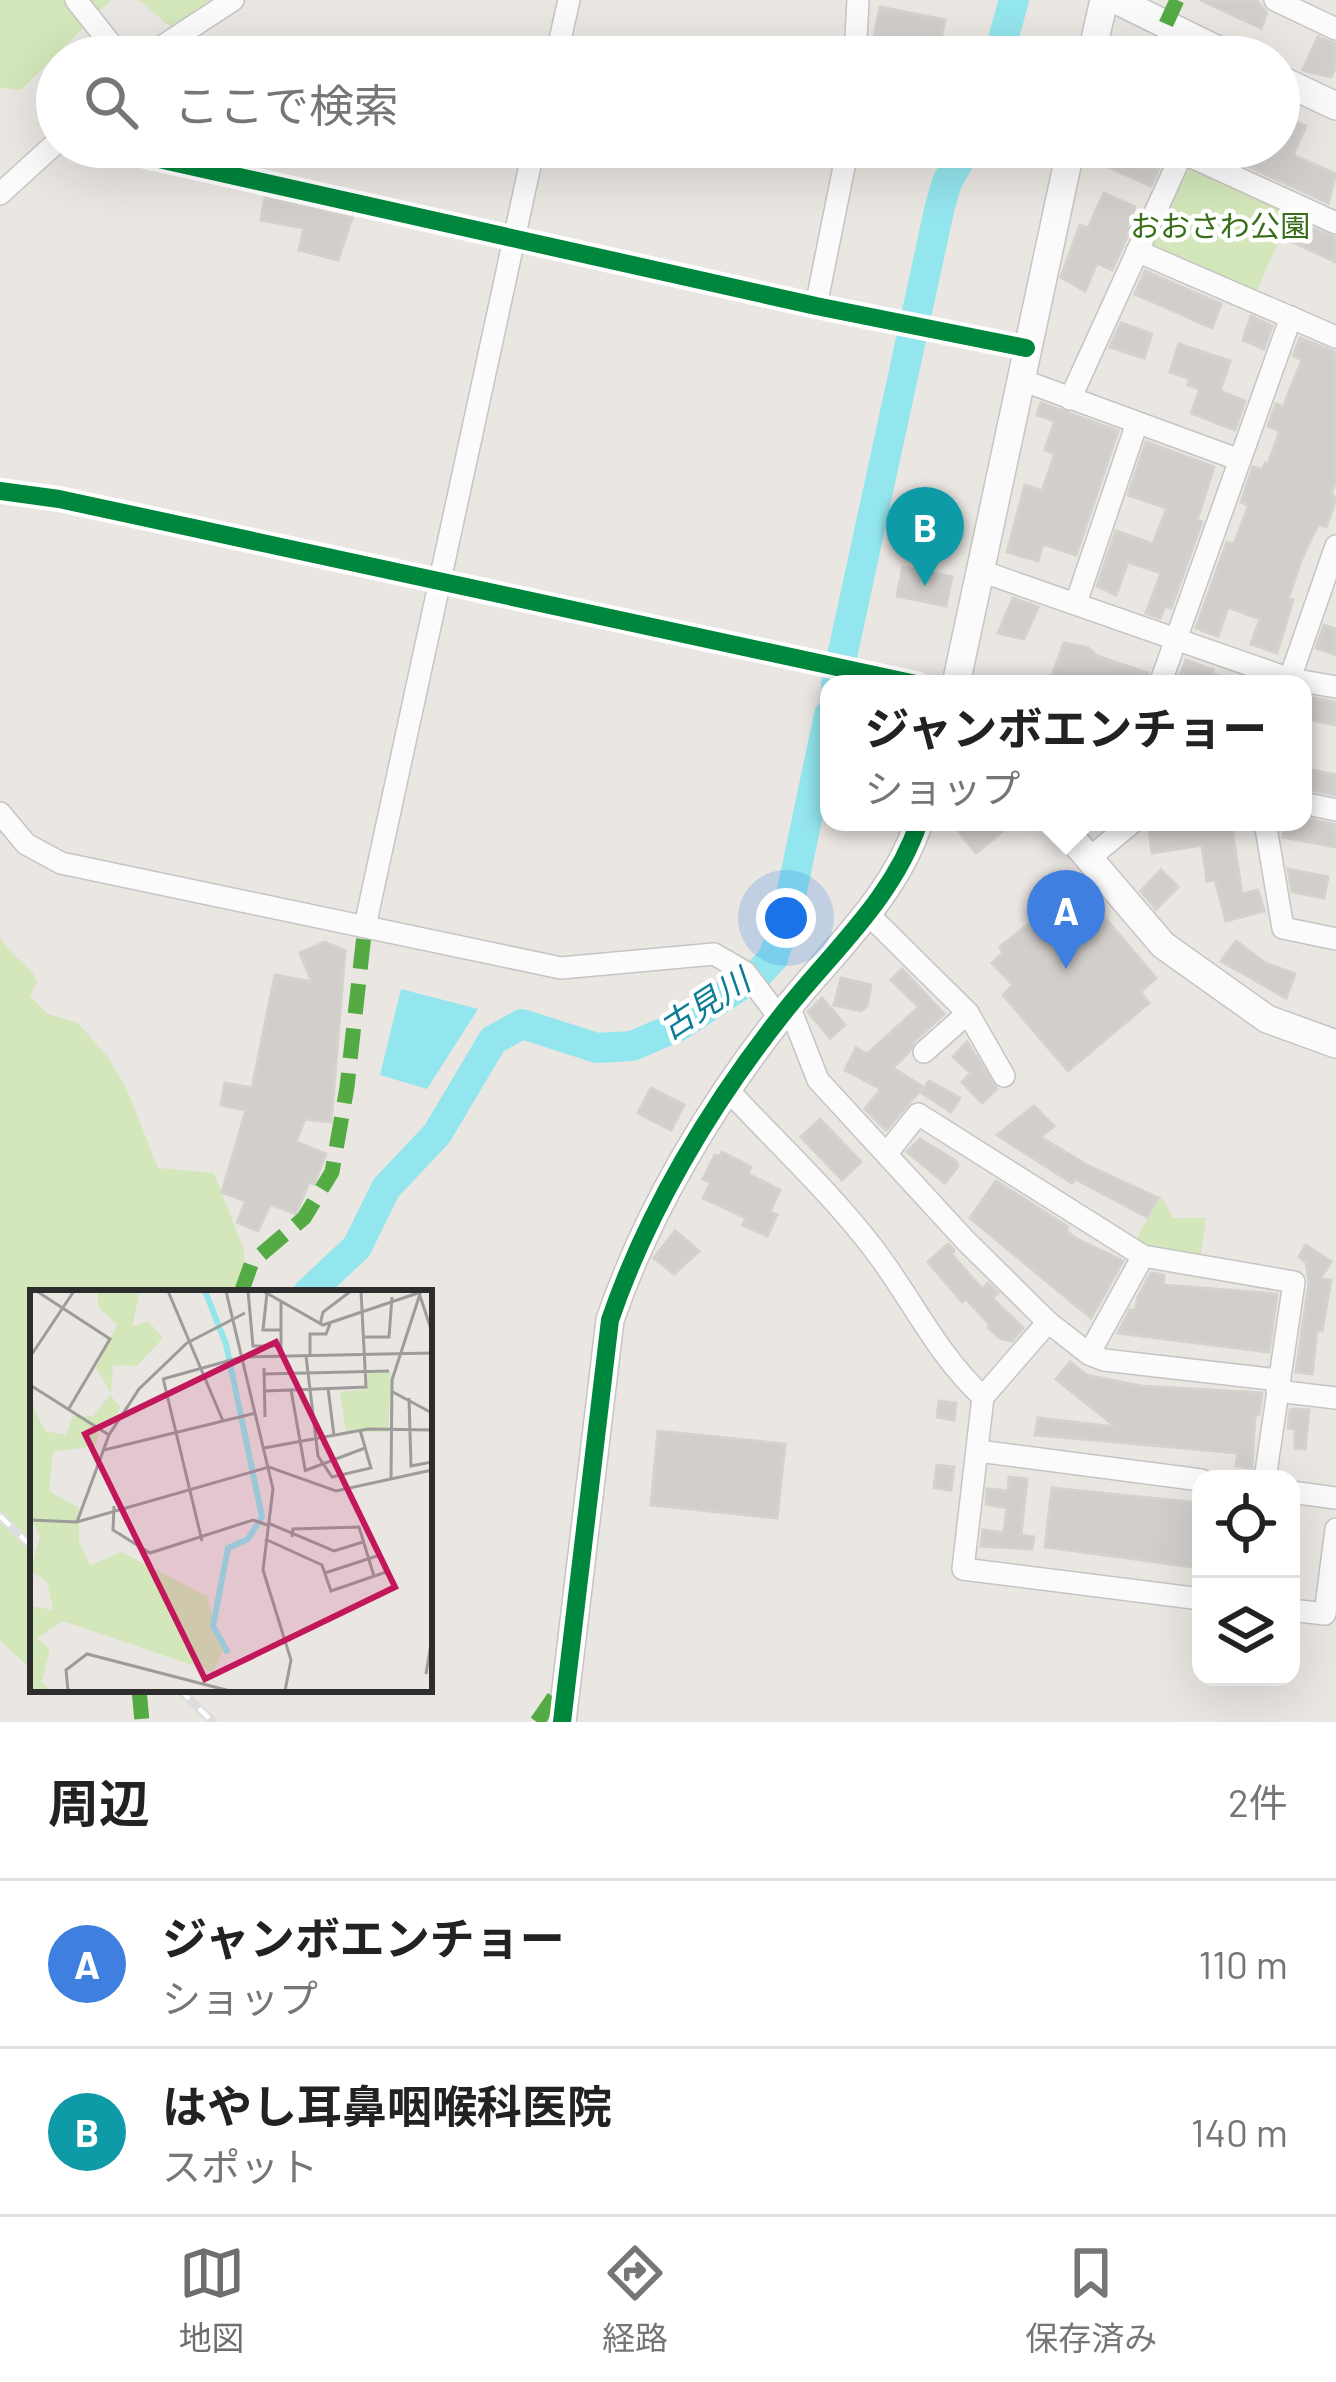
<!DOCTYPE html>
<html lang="ja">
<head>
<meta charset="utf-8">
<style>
  :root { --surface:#fff; --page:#f6f6f6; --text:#222; --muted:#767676; --line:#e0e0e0; --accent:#6f6e6c }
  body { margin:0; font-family:Barlow,"Noto Sans JP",sans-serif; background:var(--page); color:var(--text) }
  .controls { position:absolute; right:36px; bottom:36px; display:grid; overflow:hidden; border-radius:24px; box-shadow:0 12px 48px #0002 }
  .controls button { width:108px; height:108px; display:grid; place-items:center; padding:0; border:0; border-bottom:3px solid var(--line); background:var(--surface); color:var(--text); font:60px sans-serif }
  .you { position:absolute; left:786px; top:918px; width:42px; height:42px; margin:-30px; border:9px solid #fff; border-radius:50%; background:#1a73e8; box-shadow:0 0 0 18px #1a73e833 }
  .badge { display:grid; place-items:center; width:78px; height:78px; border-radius:50%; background:var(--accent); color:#fff; font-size:39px; font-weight:700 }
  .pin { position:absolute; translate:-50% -99px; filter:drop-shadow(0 3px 6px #0008) }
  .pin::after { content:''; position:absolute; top:63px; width:42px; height:36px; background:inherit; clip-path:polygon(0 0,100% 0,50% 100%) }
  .popup { position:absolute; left:820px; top:675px; width:492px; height:156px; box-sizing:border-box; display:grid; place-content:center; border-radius:24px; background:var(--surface); filter:drop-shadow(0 3px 9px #0005); font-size:39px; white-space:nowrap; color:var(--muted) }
  .popup b { font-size:45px; color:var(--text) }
  .popup::after { content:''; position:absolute; left:50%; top:100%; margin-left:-24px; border:24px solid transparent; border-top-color:var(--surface) }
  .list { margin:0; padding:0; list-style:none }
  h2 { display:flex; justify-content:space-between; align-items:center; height:156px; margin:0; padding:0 48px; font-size:51px }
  h2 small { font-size:39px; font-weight:400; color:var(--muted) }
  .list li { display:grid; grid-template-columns:78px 1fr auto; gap:36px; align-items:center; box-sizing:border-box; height:168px; padding:0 48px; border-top:3px solid var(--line) }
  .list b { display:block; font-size:45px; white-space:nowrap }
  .list p { margin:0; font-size:39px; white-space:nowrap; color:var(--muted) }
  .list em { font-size:39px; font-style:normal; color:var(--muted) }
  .icon { flex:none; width:66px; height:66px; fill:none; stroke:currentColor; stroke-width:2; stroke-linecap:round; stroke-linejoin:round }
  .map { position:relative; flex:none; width:1336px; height:1722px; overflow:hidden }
  .search { position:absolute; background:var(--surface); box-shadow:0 12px 48px #0002; left:36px; right:36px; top:36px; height:132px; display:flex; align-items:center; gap:30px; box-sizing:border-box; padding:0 42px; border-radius:66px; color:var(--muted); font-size:45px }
  .sheet { height:492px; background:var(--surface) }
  nav { display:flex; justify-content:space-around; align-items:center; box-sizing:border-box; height:168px; border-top:3px solid var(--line); background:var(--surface); font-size:33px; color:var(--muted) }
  nav a { display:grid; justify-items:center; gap:6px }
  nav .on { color:var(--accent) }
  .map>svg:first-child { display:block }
  .green { fill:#d3e7ba }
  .water { fill:#94e6ee }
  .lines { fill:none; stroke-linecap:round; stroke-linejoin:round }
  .river { stroke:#94e6ee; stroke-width:30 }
  .building { fill:#d2cecb; stroke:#d5d2ce; stroke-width:3 }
  .street-casing { stroke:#c6c5c5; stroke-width:24 }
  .secondary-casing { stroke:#c6c5c5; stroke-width:30 }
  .street { stroke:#fcfbfb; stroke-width:21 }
  .secondary { stroke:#fcfbfb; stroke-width:27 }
  .rail-casing { stroke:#dededf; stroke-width:9 }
  .rail { stroke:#fff; stroke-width:4.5; stroke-dasharray:14; stroke-linecap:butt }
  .quiet { stroke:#54ab44; stroke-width:15; stroke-dasharray:30 15; stroke-linecap:butt }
  .cycleway-casing { stroke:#fff; stroke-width:26 }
  .cycleway { stroke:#00873e; stroke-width:18 }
  .labels { text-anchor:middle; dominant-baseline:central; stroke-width:9; stroke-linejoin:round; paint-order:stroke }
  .park-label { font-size:30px; fill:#386e18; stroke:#fff }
  .water-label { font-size:33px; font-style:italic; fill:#0a7d96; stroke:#fff }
  .inset-river { fill:none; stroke:#94e6ee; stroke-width:6 }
  .inset-road { fill:none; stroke:#9e9c9a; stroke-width:3 }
  .view { fill:#c2185b; fill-opacity:0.15; stroke:#c2185b; stroke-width:6 }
  .inset-edge { fill:none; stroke:#2d2d2d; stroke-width:6 }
</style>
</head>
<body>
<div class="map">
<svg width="1336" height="1722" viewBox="0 0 1336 1722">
  <rect width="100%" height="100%" fill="#eae6e2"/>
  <g class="green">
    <path d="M0,0H111L21,90L0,88Z"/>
    <path d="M139,0H216L174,30Z"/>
    <path d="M1184,159L1294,207L1256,292L1147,244Z"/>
    <path d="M0,937C9,957 28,961 37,981L30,996L48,1014L78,1023L109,1059L127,1090L158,1168L214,1173L245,1253L239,1293H33V1671L0,1640Z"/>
    <path d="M1161,1196L1173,1218H1206L1200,1261L1159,1255L1135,1241Z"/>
  </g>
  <path class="water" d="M401,989L478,1009L427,1089L380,1075Z"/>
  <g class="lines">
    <g class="river">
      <path d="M998,57L1014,0"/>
      <path d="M836,684L940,206L947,182L967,147"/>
      <path d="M308,1293L357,1247L386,1188L437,1134L493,1040L522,1024L597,1048L632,1046L679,1026L758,974L773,958L786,919L829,715"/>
    </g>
  </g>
  <g class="building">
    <path d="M1200,0H1256L1267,13L1261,28Z"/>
    <path d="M880,7L945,20L937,57H870Z"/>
    <path d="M738,37L783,48L785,40L822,57H735Z"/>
    <path d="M1318,37L1336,44V67L1331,77L1303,70Z"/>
    <path d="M1279,114L1306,126L1293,155L1336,174L1328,203L1206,147H1279Z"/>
    <path d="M1109,147H1162L1167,149L1151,186L1101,164Z"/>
    <path d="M1104,193L1135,207L1127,226L1131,228L1112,270L1097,263L1085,291L1061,277L1080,225L1088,228Z"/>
    <path d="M265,198L352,218L338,260L299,250L304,228L261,220Z"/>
    <path d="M1294,220L1336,238V262L1286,239Z"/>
    <path d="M1145,271L1221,304L1212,328L1135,294Z"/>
    <path d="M1251,316L1272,326L1264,349L1243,340Z"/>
    <path d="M1121,323L1152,334L1144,358L1110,347Z"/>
    <path d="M1300,338L1336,352V481L1331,493L1336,499L1326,527L1318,524L1302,558L1288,599L1293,600L1277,653L1251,644L1260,619L1228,607L1218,636L1196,628L1227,542L1234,544L1249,505L1241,502L1253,467L1262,470L1265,463L1268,464L1280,431L1268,426L1276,404L1283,407L1302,360L1293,356Z"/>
    <path d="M1179,344L1230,361L1220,391L1245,401L1235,430L1191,413L1200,389L1188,385L1190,379L1170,372Z"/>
    <path d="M1041,403L1118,431L1076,555L1043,544L1038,561L1007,552L1025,485L1042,491L1055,454L1045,450L1055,421L1037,415Z"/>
    <path d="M1146,442L1214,467L1197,520L1202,522L1171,608L1165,606L1160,618L1146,613L1161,573L1128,562L1116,595L1097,586L1116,531L1153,544L1167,508L1128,495Z"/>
    <path d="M903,567L952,577L946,606L897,596Z"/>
    <path d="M1013,598L1038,607L1024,639L998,633Z"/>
    <path d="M1324,625L1336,629V655L1316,648Z"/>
    <path d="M1064,643L1088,648L1097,656L1148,673L1145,684H1096L1081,679L1079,684H1049Z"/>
    <path d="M1186,660L1213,670L1212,673L1236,684H1177Z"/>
    <path d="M1303,696L1336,702V725L1303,718Z"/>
    <path d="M1303,768L1336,775V795L1303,788Z"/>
    <path d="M1303,818L1336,825V847L1283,837L1286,822H1303Z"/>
    <path d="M951,822H1014L976,853Z"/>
    <path d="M1163,822H1231L1242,894L1258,890L1264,911L1226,921L1215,880L1207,881L1202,845L1152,853L1148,824Z"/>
    <path d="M1288,869L1328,877L1324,898L1292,892Z"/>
    <path d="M1161,870L1178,887L1156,909L1141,891Z"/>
    <path d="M1068,874L1156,978L1140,992L1149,1003L1068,1071L1003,995L1013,985L992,963L1003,953L1000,947L1041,914L1032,904Z"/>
    <path d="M1236,941L1265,963L1295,974L1286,998L1221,961Z"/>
    <path d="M325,942L345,951L331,1122L305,1119L296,1142L326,1154L314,1184L309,1182L296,1214L270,1204L258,1231L237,1222L246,1201L222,1192L246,1110L221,1105L225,1083L252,1088L275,975L312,982L300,953Z"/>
    <path d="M902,969L944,1014L914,1041L909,1052L893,1068L923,1087L886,1130L865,1109L881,1089L845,1070L856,1048L867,1054L919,1007L891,980Z"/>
    <path d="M841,978L871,985L867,1006L861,1011L834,1005Z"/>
    <path d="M822,998L845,1025L830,1038L808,1012Z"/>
    <path d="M967,1042L997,1089L982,1103L962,1082L971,1073L953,1057Z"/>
    <path d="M929,1081L960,1098L951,1112L922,1093Z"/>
    <path d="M651,1088L684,1105L671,1130L638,1113Z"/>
    <path d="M1034,1106L1054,1126L1040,1137L1087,1165L1158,1198L1147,1217L1075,1179L1072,1183L997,1135Z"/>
    <path d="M820,1119L861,1162L842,1180L801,1137Z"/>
    <path d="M920,1139L956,1161L958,1166L945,1183L907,1152Z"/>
    <path d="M722,1152L751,1167L748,1174L780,1190L770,1212L777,1215L767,1236L743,1225L746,1218L703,1198L711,1183L703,1179L715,1155L720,1157Z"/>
    <path d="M996,1181L1068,1227L1066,1231L1075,1238L1123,1261L1091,1318L970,1218Z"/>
    <path d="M675,1231L699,1251L674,1274L654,1258Z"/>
    <path d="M948,1244L954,1250L952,1255L982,1289L988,1283L998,1293L992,1298L1023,1328L1012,1341L999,1338L988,1327L990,1325L966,1299L962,1302L928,1262Z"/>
    <path d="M1306,1245L1331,1262L1320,1279L1331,1280L1322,1331L1317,1330L1312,1374L1296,1372L1309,1283L1306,1262L1299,1257Z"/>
    <path d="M1151,1273L1164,1275L1163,1285L1277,1294L1269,1352L1118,1333L1130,1310L1135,1311L1138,1297Z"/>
    <path d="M1070,1362L1086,1375L1141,1386L1262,1393L1259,1415H1255L1252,1468L1236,1466L1238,1453L1035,1435L1038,1418L1116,1427L1056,1379Z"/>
    <path d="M939,1401L956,1403L954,1420L937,1417Z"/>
    <path d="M1295,1409L1309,1410L1305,1449L1295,1448V1429L1288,1428L1290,1410Z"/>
    <path d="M658,1431L785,1444L777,1518L651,1505Z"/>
    <path d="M937,1465L954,1467L951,1490L934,1488Z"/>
    <path d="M1009,1477L1027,1479L1021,1535L1034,1537L1032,1549L981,1546L983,1530L1004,1533L1007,1508L986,1504L987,1489L1008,1491Z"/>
    <path d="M1052,1488L1201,1503V1568L1045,1547Z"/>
  </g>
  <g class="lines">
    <g class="street-casing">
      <g id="street">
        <path d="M76,0L121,57"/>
        <path d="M1275,0L1336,29"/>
        <path d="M146,57L233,0"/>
        <path d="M556,57L569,0"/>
        <path d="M855,57L858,0"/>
        <path d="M105,147L816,306L1026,348"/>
        <path d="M1183,153L1336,223"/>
        <path d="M0,194L57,142"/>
        <path d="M1137,251L1336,337"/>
        <path d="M816,306L848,147"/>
        <path d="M1019,379L1237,459"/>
        <path d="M1070,399L1185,147"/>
        <path d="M0,491L59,499L916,684"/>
        <path d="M978,570L1290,679L1336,687"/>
        <path d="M1076,603L1137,423"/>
        <path d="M1160,684L1291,317"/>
        <path d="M1288,684L1336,546"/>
        <path d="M1303,803L1336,810"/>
        <path d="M0,813L26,844L61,863L561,968L714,954L745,972L779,1017"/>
        <path d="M1265,822L1283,928L1336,939"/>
        <path d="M1087,860L1133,822"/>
        <path d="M869,915L968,1013L1004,1076"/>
        <path d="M365,926L534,147"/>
        <path d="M789,1006L818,1080L966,1241L1048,1322L1089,1354L1104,1360L1279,1380"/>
        <path d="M924,1052L968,1013"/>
        <path d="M728,1090C776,1142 830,1192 873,1248C911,1297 937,1355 983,1397L963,1569L1201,1599"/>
        <path d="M887,1153L918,1114L1143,1256L1294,1282L1265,1479"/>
        <path d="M1089,1354L1143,1256"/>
        <path d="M1277,1391L1336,1398"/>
        <path d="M983,1397L1048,1322"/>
        <path d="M978,1451L1201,1480"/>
        <path d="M1291,1492L1336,1498"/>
        <path d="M1291,1610L1325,1614L1336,1529"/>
      </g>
    </g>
    <g class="secondary-casing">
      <g id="secondary">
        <path d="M1116,0L1232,57"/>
        <path d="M1091,57L1104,0"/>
        <path d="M1279,79L1336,106"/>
        <path d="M956,684L1071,147"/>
        <path d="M1058,822L1163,945L1267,1019L1336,1044"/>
        <path d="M562,1722L610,1320C647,1212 710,1106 781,1016C830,953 893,900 919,822"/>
      </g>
    </g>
    <use href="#street" class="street"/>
    <use href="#secondary" class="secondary"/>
    <g class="rail-casing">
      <g id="rail">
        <path d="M0,1516L33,1548"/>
        <path d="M179,1689L213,1722"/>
      </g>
    </g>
    <use href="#rail" class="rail"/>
    <g class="quiet">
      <path d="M1166,24L1177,0"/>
      <path d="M241,1293L252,1262L304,1218L332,1172L347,1087L365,926"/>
      <path d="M139,1689L142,1722"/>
      <path d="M537,1722L561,1687"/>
    </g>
    <g class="cycleway-casing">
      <g id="cycleway">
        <path d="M105,147L816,306L1026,348"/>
        <path d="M0,491L59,499L916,684"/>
        <path d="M562,1722L610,1320C647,1212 710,1106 781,1016C830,953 893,900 919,822"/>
      </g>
    </g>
    <use href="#cycleway" class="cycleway"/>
  </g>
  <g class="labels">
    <g class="park-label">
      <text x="1220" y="225">おおさわ公園</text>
    </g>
    <g class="water-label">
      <text transform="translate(704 1003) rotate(-33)">古見川</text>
    </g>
  </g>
  <g transform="translate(30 1290)">
    <rect width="402" height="402" fill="#eae6e2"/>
    <path d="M110,1L102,37L118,31L133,48L107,76L83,75L81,103L66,78L87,35L68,17V3ZM337,82H361L358,142H316L310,102L337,99ZM80,105L90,117L82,136L72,134L65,156L23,162L19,201L49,218V251L60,275L92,262L177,306L193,361L183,382L33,331L7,348L20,360L12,392L21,401H0V316L23,320L17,291L0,281L10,247L0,226V110L15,141L36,145L43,126H63Z" fill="#d3e7ba"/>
    <path class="inset-river" d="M175,1L196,54L232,227L218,249L198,258L183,336L198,363"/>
    <path class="inset-road" d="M138,1L193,131M196,1L243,199L233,280L261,370L255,401M218,1L223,56H251M233,1L293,35L391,2M8,2L80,49L38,120M237,3L233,40H251M390,6L402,42M251,10V61M290,35L293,22L321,1M335,47H359L362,7M276,66L288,166L302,187L341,178L330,140M280,66V44H296L300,34M0,67L44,1M234,78L235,127M234,84L359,81M133,88L172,251M133,89L212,67L402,63M0,95L79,145M298,98L304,146M261,100L275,179M235,101L336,97L331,1M361,101L402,123M379,108L381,176L402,172M234,158L338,139L402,140M74,160L226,123M274,181L335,158M361,188L362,90L391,1M84,216L83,240L120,263L223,230L237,235M0,230L47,232L239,177L306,201L402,180M47,232L79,145L109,99L157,53L215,23M238,233L304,261L333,252M262,247L263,239L329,237L344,286M235,249L292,275L301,301L356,282L350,265L295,283M396,384L402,348M38,401L36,380L57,364L200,401"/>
    <path class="view" d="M246,52L365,297L175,389L55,144Z"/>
    <rect width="402" height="402" class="inset-edge"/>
  </g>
</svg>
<div class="controls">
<button><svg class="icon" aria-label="locate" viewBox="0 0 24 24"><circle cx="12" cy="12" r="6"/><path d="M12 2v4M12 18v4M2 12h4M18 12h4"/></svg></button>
<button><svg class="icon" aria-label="layers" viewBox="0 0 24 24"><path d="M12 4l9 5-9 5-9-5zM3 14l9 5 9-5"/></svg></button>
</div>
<div class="you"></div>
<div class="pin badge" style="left:1066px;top:969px;background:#3f7fe0">A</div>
<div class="popup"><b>ジャンボエンチョー</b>ショップ</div>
<div class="pin badge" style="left:925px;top:586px;background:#0f9aa8">B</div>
<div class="search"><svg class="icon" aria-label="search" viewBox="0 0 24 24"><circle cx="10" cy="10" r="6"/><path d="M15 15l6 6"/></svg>ここで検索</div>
</div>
<section class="sheet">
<h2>周辺<small>2件</small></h2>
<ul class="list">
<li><span class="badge" style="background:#3f7fe0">A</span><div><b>ジャンボエンチョー</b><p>ショップ</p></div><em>110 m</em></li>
<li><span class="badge" style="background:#0f9aa8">B</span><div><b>はやし耳鼻咽喉科医院</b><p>スポット</p></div><em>140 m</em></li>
</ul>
</section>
<nav>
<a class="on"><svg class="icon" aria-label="map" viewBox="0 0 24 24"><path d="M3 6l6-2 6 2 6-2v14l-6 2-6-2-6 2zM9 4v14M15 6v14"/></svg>地図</a>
<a><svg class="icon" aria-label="directions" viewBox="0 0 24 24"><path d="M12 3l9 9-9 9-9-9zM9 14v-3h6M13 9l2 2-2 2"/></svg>経路</a>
<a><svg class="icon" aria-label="saved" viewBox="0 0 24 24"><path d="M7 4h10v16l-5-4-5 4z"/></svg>保存済み</a>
</nav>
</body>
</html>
